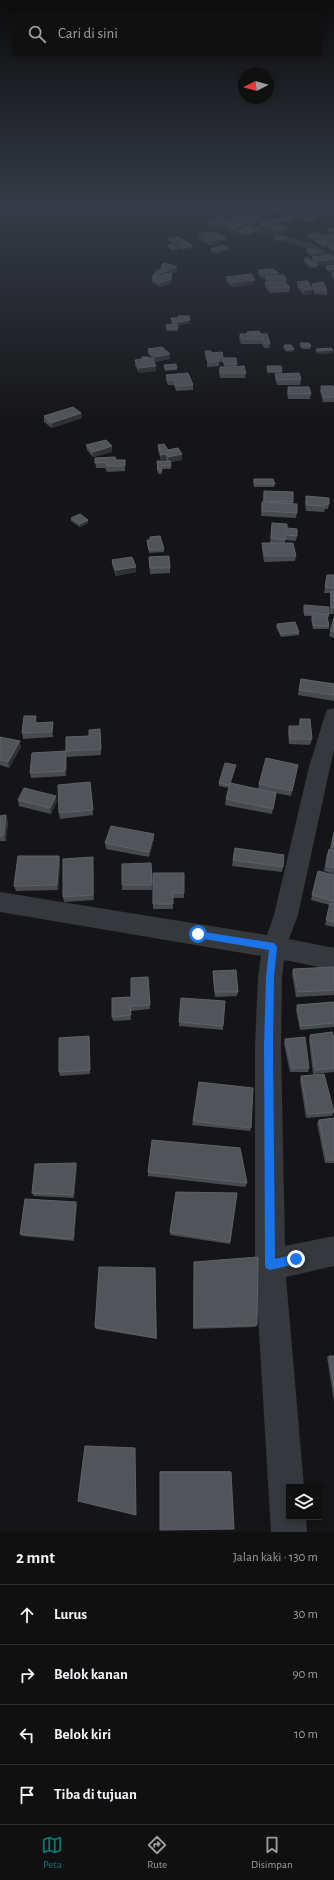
<!DOCTYPE html>
<html lang="id">
<head>
<meta charset="utf-8">
<style>
  :root { --surface:#101011; --page:#19191a; --text:#f1f3f6; --muted:#9c9d9f; --line:#303031; --accent:#0f766e }
  body { margin:0; font-family:"Alegreya Sans",sans-serif; background:var(--page); color:var(--text) }
  .controls { position:absolute; right:12px; bottom:12px; display:grid; overflow:hidden; border-radius:0px; box-shadow:0 2px 6px #0003 }
  .controls button { width:36px; height:36px; display:grid; place-items:center; padding:0; border:0; border-bottom:1px solid var(--line); background:var(--surface); color:var(--text); font:20px sans-serif }
  .compass { position:absolute; left:238px; top:68px; width:36px; height:36px; border-radius:50%; background:var(--surface); box-shadow:0 2px 6px #0003; rotate:264deg }
  .stop { position:absolute; width:12px; height:12px; margin:-9px; border:3px solid #1a73e8; border-radius:50%; background:#fff }
  .stop.end { background:#1a73e8; border-color:#fff; box-shadow:0 1px 4px #0008 }
  .list { margin:0; padding:0; list-style:none }
  h2 { display:flex; justify-content:space-between; align-items:center; height:52px; margin:0; padding:0 16px; font-size:17px }
  h2 small { font-size:13px; font-weight:400; color:var(--muted) }
  .list li { display:grid; grid-template-columns:26px 1fr auto; gap:12px; align-items:center; box-sizing:border-box; height:60px; padding:0 16px; border-top:1px solid var(--line) }
  .list b { display:block; font-size:15px; white-space:nowrap }
  .list em { font-size:13px; font-style:normal; color:var(--muted) }
  .icon { flex:none; width:22px; height:22px; fill:none; stroke:currentColor; stroke-width:2; stroke-linecap:round; stroke-linejoin:round }
  .map { position:relative; flex:none; width:334px; height:1532px; overflow:hidden }
  .search { position:absolute; background:var(--surface); box-shadow:0 2px 6px #0003; left:12px; right:12px; top:12px; height:44px; display:flex; align-items:center; gap:10px; box-sizing:border-box; padding:0 14px; border-radius:0px; color:var(--muted); font-size:15px }
  .sheet { height:292px; background:var(--surface) }
  nav { display:flex; justify-content:space-around; align-items:center; box-sizing:border-box; height:56px; border-top:1px solid var(--line); background:var(--surface); font-size:11px; color:var(--muted) }
  nav a { display:grid; justify-items:center; gap:2px }
  nav .on { color:var(--accent) }
  .map>svg:first-child { display:block }
  .lines { fill:none; stroke-linecap:round; stroke-linejoin:round }
  .street { fill:#35383c; fill-rule:evenodd }
  .wall { fill:#474b4f }
  .shaded-wall { fill:#2f3134 }
  .building { fill:#51555a; stroke:#5e6369 }
  .route { fill:#1a73e8 }
</style>
</head>
<body>
<div class="map">
<svg width="334" height="1532" viewBox="0 0 334 1532">
  <rect width="100%" height="100%" fill="#151517"/>
  <g class="lines">
    <g class="street">
      <path d="M179,207C197,206 217,218 230,217C248,215 264,207 282,207L281,209L238,220L315,245L334,256V263L309,249Z"/>
      <path d="M307,212H310V216L279,222L264,228L260,225L274,218Z"/>
      <path d="M334,708V749L298,915L289,939L334,948V970L284,960L282,977L281,1046L285,1246L334,1236V1266L286,1277L304,1487H289V1517H306L307,1532H271L255,1265V1046L258,977L261,956L0,912V892L267,935L274,915L309,767L325,715L327,710Z"/>
    </g>
  </g>
  <g class="wall">
    <path d="M248,207H261V208L254,209Z"/>
    <path d="M282,207H315L323,211L322,215L313,216L303,211L304,207L303,208L296,209L295,208V210L304,213L317,221L307,223L302,220L303,218L300,217V214L296,215V216L288,217L293,219V221L286,223L278,220L279,218L286,216L282,214V213H280L276,211V213L266,216L260,213L261,211H276V209Z"/>
    <path d="M330,207H334V210L330,208Z"/>
    <path d="M236,218L262,220V222L280,221V225L276,226L279,227V226L289,227V229L286,230V231L278,233L270,230L271,228L268,229L260,226L261,224L251,226L243,223V221L241,222L236,220Z"/>
    <path d="M208,222L245,224V228L259,229V232L252,233V234L247,236L237,233V231L233,232L225,229L226,225L214,229L208,226Z"/>
    <path d="M334,228V245L332,244V245H334L331,252L328,248V246L324,247L315,242V240L323,238V236L332,234L327,231V229Z"/>
    <path d="M210,233L226,237V240L222,241L219,240V243L210,245L199,239V234Z"/>
    <path d="M308,235L322,236V238L313,240L308,237Z"/>
    <path d="M274,237L288,240L281,242L274,240Z"/>
    <path d="M168,239L184,241L192,246V249L182,250L176,246L177,244L175,245L168,241Z"/>
    <path d="M168,245L178,248V251H172L168,247Z"/>
    <path d="M211,249L229,250L217,254L211,252Z"/>
    <path d="M307,249L321,252L320,255L311,256L306,252Z"/>
    <path d="M312,257H334V264L318,265L317,267L310,268L304,262V259L312,261Z"/>
    <path d="M161,265L177,267V272L172,273V278L171,283L160,287L152,282V277L161,268Z"/>
    <path d="M334,265V280L332,276L331,272H329L325,268L326,266Z"/>
    <path d="M258,270L279,273V275L287,279L286,284L290,287L289,292L270,293L265,287V282H267L265,280V279H263L258,274Z"/>
    <path d="M226,277L255,280L254,284L233,287L226,282Z"/>
    <path d="M297,282L312,288V284L327,291V295L315,294L312,289V294L303,295L297,286Z"/>
    <path d="M178,316L190,323L177,325L178,328V331H167L166,327V325L172,324L171,318H178Z"/>
    <path d="M247,332L261,334L270,343L269,348H264L262,344H241L239,338L240,334H246Z"/>
    <path d="M300,343L311,346L310,349H302L300,346Z"/>
    <path d="M284,345L294,349V351L287,352L283,348Z"/>
    <path d="M148,349L170,359L155,362L152,358L156,371L139,373L135,365V360L152,358L148,354Z"/>
    <path d="M316,349L333,353L318,354L316,352Z"/>
    <path d="M205,351L223,357V362H219V366L207,367V360H206L205,356Z"/>
    <path d="M223,358L237,364L236,366H224Z"/>
    <path d="M164,365L177,368V370L165,371Z"/>
    <path d="M267,366L282,371V373H267Z"/>
    <path d="M220,367L246,373L245,378H220L219,372Z"/>
    <path d="M275,374L301,379L300,385H277L275,379Z"/>
    <path d="M166,375L193,385V390L176,391L174,385H168L166,380Z"/>
    <path d="M321,386L334,388V387V402H323L320,391Z"/>
    <path d="M288,387L311,394L310,399H288L287,392Z"/>
    <path d="M81,413L82,418L52,428L44,422V416Z"/>
    <path d="M86,445L112,446V452L93,457L87,450Z"/>
    <path d="M158,445L168,450L182,454V460L170,462L171,469H161L162,474H158L157,461H167L166,459L161,460L158,450Z"/>
    <path d="M95,458L116,460H125V471L107,472L105,468H96Z"/>
    <path d="M254,479L275,484L274,487H254L253,482Z"/>
    <path d="M264,491L293,502V504L297,513L296,518L261,516L262,502H263Z"/>
    <path d="M306,496L329,504L328,509H325L324,512L306,511L305,502Z"/>
    <path d="M71,518L88,520V523L80,527L71,521Z"/>
    <path d="M272,523L287,528L297,536L296,541L285,540V543L296,556L295,561L264,562L262,549V543H270Z"/>
    <path d="M150,537L164,549V552L149,553L147,543V540H150Z"/>
    <path d="M149,557L170,568V573L150,574Z"/>
    <path d="M112,560L136,567V572L116,576L112,565Z"/>
    <path d="M327,575H334V614H330V593H324Z"/>
    <path d="M304,605L329,615V617H327L329,626V629H313L311,619L312,616H304Z"/>
    <path d="M334,618V638L329,636Z"/>
    <path d="M277,624L299,632V635L281,637L276,627Z"/>
    <path d="M301,679L334,684V701L298,695Z"/>
    <path d="M300,719L312,739L310,745L289,744L288,731L289,726H299Z"/>
    <path d="M37,721V723L53,722V737L23,739L22,733Z"/>
    <path d="M101,735V755L67,757L66,776L31,778L30,773L89,736Z"/>
    <path d="M0,737L21,747L9,768L0,765Z"/>
    <path d="M236,765L231,783L258,789L259,784L298,765L291,796L276,793L272,814L225,805L226,799L229,788L219,786V783Z"/>
    <path d="M90,782L93,815L60,819L59,813Z"/>
    <path d="M18,800L57,801L51,814L19,806Z"/>
    <path d="M0,816L8,821L6,841H0Z"/>
    <path d="M334,831V874L324,871L327,854L329,849L330,850Z"/>
    <path d="M154,834V839L149,857L106,849L105,843Z"/>
    <path d="M235,848L283,867L282,872L232,866Z"/>
    <path d="M59,856L60,861L58,890L16,891L14,886Z"/>
    <path d="M93,862L94,900L64,902L63,897Z"/>
    <path d="M151,863L152,890H122V885Z"/>
    <path d="M318,871L334,875V927L325,925L330,905L311,900Z"/>
    <path d="M153,873L184,893V898H173V909H153Z"/>
    <path d="M334,967V995L296,997L292,974L293,969Z"/>
    <path d="M213,971L238,992L237,996L215,997L213,976Z"/>
    <path d="M148,977L150,1009L130,1011L131,1020L113,1021L112,1017Z"/>
    <path d="M181,998L223,1026V1030L179,1026Z"/>
    <path d="M334,1002V1027L300,1030L296,1010L297,1005Z"/>
    <path d="M310,1035L334,1038V1072L313,1074L309,1040Z"/>
    <path d="M89,1036L90,1040V1074L60,1076L59,1072Z"/>
    <path d="M285,1039L309,1068L308,1072H290L284,1044Z"/>
    <path d="M301,1076L334,1112L332,1116L306,1118L300,1080Z"/>
    <path d="M334,1118V1163H325L317,1123L319,1120Z"/>
    <path d="M193,1121L251,1128L250,1131L192,1125Z"/>
    <path d="M76,1163L77,1166L74,1198L34,1196L32,1193Z"/>
    <path d="M148,1172L247,1183L245,1187L148,1176Z"/>
    <path d="M77,1204L74,1241L22,1236L20,1234Z"/>
    <path d="M170,1232L230,1242V1244L170,1235Z"/>
    <path d="M194,1262L257,1325L255,1327L193,1329Z"/>
    <path d="M155,1268L157,1339L96,1329L95,1327Z"/>
    <path d="M329,1356H334V1402L327,1357Z"/>
    <path d="M160,1471H230L231,1472L160,1530Z"/>
  </g>
  <g class="shaded-wall">
    <path d="M254,207H261V208L254,209Z"/>
    <path d="M296,207H304L303,208L296,209Z"/>
    <path d="M295,208V210L288,211L289,209Z"/>
    <path d="M288,210V212H282V213H280L281,211Z"/>
    <path d="M276,211V213L266,216V213Z"/>
    <path d="M305,211L304,214L296,215V216L287,217L288,215L296,214V213Z"/>
    <path d="M323,211L322,215L313,216V212Z"/>
    <path d="M293,219V221L286,223V221Z"/>
    <path d="M317,219V221L307,223V221Z"/>
    <path d="M262,220L261,224L251,226V221Z"/>
    <path d="M228,221V225L226,224V225L214,229V225Z"/>
    <path d="M280,221V225L268,229V225Z"/>
    <path d="M245,224V229L244,228L243,229L233,232L234,228Z"/>
    <path d="M289,227V229L286,230V231L278,233V230L286,229V228Z"/>
    <path d="M259,229V232L252,233V231Z"/>
    <path d="M252,232V234L247,236V234Z"/>
    <path d="M322,236V238L313,240V238Z"/>
    <path d="M226,237V240L222,241V239Z"/>
    <path d="M219,238V243L210,245L211,241Z"/>
    <path d="M289,238L288,240L281,242L282,240Z"/>
    <path d="M334,238L331,239V241L328,242V239Z"/>
    <path d="M184,240V242L175,245V242Z"/>
    <path d="M332,243V246L324,247V245Z"/>
    <path d="M192,246V249L182,250V248Z"/>
    <path d="M178,248V251H172V249Z"/>
    <path d="M229,248V250L217,254V251Z"/>
    <path d="M331,249H334V251L331,252Z"/>
    <path d="M321,252L320,255L311,256L312,253Z"/>
    <path d="M334,259V264L317,265V261Z"/>
    <path d="M177,267V272L172,273V278L171,283L160,287V283L153,278V276Z"/>
    <path d="M334,269V272H329L330,270Z"/>
    <path d="M279,273L278,277L265,276V279H263L264,274Z"/>
    <path d="M255,280L254,284L233,287V282Z"/>
    <path d="M312,289V294L303,295L304,290Z"/>
    <path d="M190,320V323L173,325V323Z"/>
    <path d="M294,349V351L287,352V350Z"/>
    <path d="M333,350V353L318,354V351Z"/>
    <path d="M170,354V359L155,362V357Z"/>
    <path d="M156,366V371L139,373V368Z"/>
    <path d="M81,413L82,418L52,428L51,423Z"/>
    <path d="M112,446V452L93,457V452Z"/>
    <path d="M166,454V459L161,460V455Z"/>
    <path d="M182,454V460L168,462V457Z"/>
    <path d="M88,520V523L80,527V524Z"/>
    <path d="M136,567V572L116,576V570Z"/>
    <path d="M53,722V737L52,732Z"/>
    <path d="M20,741L21,747L9,768L8,762Z"/>
    <path d="M66,751L67,757L66,776L65,771Z"/>
    <path d="M56,796L57,801L51,814L50,808Z"/>
    <path d="M6,815L8,821L6,841L4,836Z"/>
    <path d="M154,834V839L149,857V852Z"/>
    <path d="M59,856L60,861L58,890L57,885Z"/>
    <path d="M93,857V862L94,900L93,895Z"/>
    <path d="M89,1036L90,1040V1074V1070Z"/>
    <path d="M76,1163L77,1166L74,1198L73,1195Z"/>
    <path d="M76,1202L77,1204L74,1241L73,1239Z"/>
  </g>
  <g class="building">
    <path d="M283,207L288,210L281,211L276,209Z"/>
    <path d="M284,207H292L295,208L289,209Z"/>
    <path d="M304,207H315L323,211L313,212Z"/>
    <path d="M268,209L276,211L266,213L261,211Z"/>
    <path d="M299,209L305,211L296,213L290,210Z"/>
    <path d="M290,211L296,214L288,215L282,212Z"/>
    <path d="M306,213L317,219L307,221L302,218L306,217L300,214Z"/>
    <path d="M244,215L248,216L241,219L236,218Z"/>
    <path d="M251,215L262,220L251,221L243,218Z"/>
    <path d="M286,216L293,219L286,221L279,218Z"/>
    <path d="M222,218L228,221L214,225L208,222Z"/>
    <path d="M271,219L280,221L268,225L261,222Z"/>
    <path d="M235,221L245,224L234,228L226,224Z"/>
    <path d="M283,225L289,227L286,228L279,226Z"/>
    <path d="M249,226L259,229L252,231L244,228Z"/>
    <path d="M275,226L286,229L278,230L271,228Z"/>
    <path d="M334,228V232L327,229Z"/>
    <path d="M243,229L252,232L247,234L237,231Z"/>
    <path d="M209,232L219,238L211,241L199,234Z"/>
    <path d="M213,232L226,237L222,239L210,233Z"/>
    <path d="M317,232L322,236L313,238L308,235Z"/>
    <path d="M333,234L334,235V238L328,239L323,236Z"/>
    <path d="M280,236L289,238L282,240L274,237Z"/>
    <path d="M178,237L184,240L175,242L168,239Z"/>
    <path d="M324,238L332,243L324,245L315,240Z"/>
    <path d="M185,241L192,246L182,248L177,244Z"/>
    <path d="M173,244L178,248L172,249L168,245Z"/>
    <path d="M224,245L229,248L217,251L211,249Z"/>
    <path d="M334,245V249H331L328,246Z"/>
    <path d="M307,249H315L321,252L312,253Z"/>
    <path d="M332,255L334,257V259L317,261L312,257Z"/>
    <path d="M307,257L318,265H310L304,259Z"/>
    <path d="M164,263L177,267L153,276L156,271L167,266L161,265Z"/>
    <path d="M334,265V269L330,270L326,266Z"/>
    <path d="M273,269L279,273L264,274L258,270Z"/>
    <path d="M172,273L171,279L160,283L152,277Z"/>
    <path d="M251,274L255,280L233,282L226,277Z"/>
    <path d="M283,275L287,279H269L265,276Z"/>
    <path d="M283,281L290,287L270,288L265,282Z"/>
    <path d="M308,281L312,289L304,290L297,282Z"/>
    <path d="M323,282L327,291L315,290L312,284Z"/>
    <path d="M178,316H189L190,320L173,323L171,318H179Z"/>
    <path d="M177,324L178,328L167,329L166,325Z"/>
    <path d="M259,331L261,334H248L247,332Z"/>
    <path d="M240,334H267L270,343H264L263,339H242Z"/>
    <path d="M300,343H309L311,346H302Z"/>
    <path d="M284,345H291L294,349L287,350Z"/>
    <path d="M162,347L170,354L155,357L148,349Z"/>
    <path d="M331,348L333,350L318,351L316,349Z"/>
    <path d="M205,351H211V353L222,352L223,357H218L219,361L208,362L207,358L211,357L210,355H206Z"/>
    <path d="M142,357H149L148,359H142Z"/>
    <path d="M152,358L156,366L139,368L135,360Z"/>
    <path d="M223,358H236L237,364H224Z"/>
    <path d="M176,364L177,368L165,369L164,365Z"/>
    <path d="M244,366L246,373H220V367Z"/>
    <path d="M267,366H281L282,371H268Z"/>
    <path d="M188,373L193,385L176,386L174,380H168L166,375Z"/>
    <path d="M299,373L301,379L277,380L275,374Z"/>
    <path d="M321,386H333L334,389V397H324Z"/>
    <path d="M288,387H309L311,394H289Z"/>
    <path d="M73,407L81,413L51,423L44,416Z"/>
    <path d="M106,440L112,446L93,452L86,445Z"/>
    <path d="M164,444L168,450L178,448L182,454L168,457L166,454L161,455L158,445Z"/>
    <path d="M115,457L116,460H125V466H107L104,462L95,463V458Z"/>
    <path d="M157,461H170L171,466H161L162,471H158Z"/>
    <path d="M254,479H273L275,484H255Z"/>
    <path d="M264,491L293,492V502L264,501Z"/>
    <path d="M306,496L329,498V504H325V506L307,505Z"/>
    <path d="M262,502L297,504V513L262,511Z"/>
    <path d="M80,514L88,520L80,524L71,518Z"/>
    <path d="M272,523L287,524V528L297,529V536L286,535L285,540L271,538Z"/>
    <path d="M160,536L164,549L149,550L147,540H150V537Z"/>
    <path d="M262,543H293L296,556H265Z"/>
    <path d="M169,556L170,568H150L149,557Z"/>
    <path d="M132,557L136,567L116,570L112,560Z"/>
    <path d="M327,575H334V588L325,587Z"/>
    <path d="M331,591L334,592V608H331Z"/>
    <path d="M304,605L329,607V615L304,613Z"/>
    <path d="M312,616H327L329,626H314Z"/>
    <path d="M334,618V632L330,631Z"/>
    <path d="M295,622L299,632L281,634L277,624Z"/>
    <path d="M301,679L334,684V695L299,690Z"/>
    <path d="M24,716H36L35,723L53,722L52,732L22,733Z"/>
    <path d="M300,719H310L312,739H290L289,726H300Z"/>
    <path d="M100,729L101,749L66,751L65,771L30,773L32,753L66,751V737L89,736V730Z"/>
    <path d="M0,737L20,741L8,762L0,760Z"/>
    <path d="M266,758L298,765L292,791L259,784Z"/>
    <path d="M225,763L236,765L229,785L219,783Z"/>
    <path d="M90,782L93,810L59,813L58,785Z"/>
    <path d="M230,783L276,793L273,809L226,799Z"/>
    <path d="M24,788L56,796L50,808L18,800Z"/>
    <path d="M6,815L4,836H0V816Z"/>
    <path d="M111,826L154,834L149,852L105,843Z"/>
    <path d="M334,832V848H331Z"/>
    <path d="M235,848L284,855L283,867L233,860Z"/>
    <path d="M329,849L334,851V868L326,866Z"/>
    <path d="M18,856H59L57,885L14,886Z"/>
    <path d="M93,857V895L63,897V859Z"/>
    <path d="M151,863L152,885H122V864Z"/>
    <path d="M318,871L334,875V901L312,895Z"/>
    <path d="M153,873H184V893H173V904H153Z"/>
    <path d="M330,903L334,904V922L326,920Z"/>
    <path d="M334,967V990L298,992L293,969Z"/>
    <path d="M236,970L238,992H215L213,971Z"/>
    <path d="M148,977L150,1005L130,1006L131,1015L112,1017V998L131,997V978Z"/>
    <path d="M181,998L225,1001L223,1026L179,1022Z"/>
    <path d="M334,1002V1023L301,1026L297,1005Z"/>
    <path d="M332,1032L334,1038V1068L315,1070L310,1035Z"/>
    <path d="M89,1036L90,1070L59,1072V1038Z"/>
    <path d="M305,1037L309,1068H292L285,1039Z"/>
    <path d="M324,1074L334,1112L308,1114L301,1076Z"/>
    <path d="M199,1082L253,1088L251,1128L193,1121Z"/>
    <path d="M334,1118V1160H327L319,1120Z"/>
    <path d="M152,1140L240,1148L247,1183L148,1172Z"/>
    <path d="M76,1163L73,1195L32,1193L35,1164Z"/>
    <path d="M176,1192L237,1193L230,1242L170,1232Z"/>
    <path d="M25,1199L76,1202L73,1239L20,1234Z"/>
    <path d="M258,1257L257,1325L194,1327V1262Z"/>
    <path d="M99,1267L155,1268L156,1338L95,1327Z"/>
    <path d="M329,1356H334V1387Z"/>
    <path d="M85,1446L135,1448L136,1515L78,1501Z"/>
    <path d="M160,1472H231L234,1529L160,1530Z"/>
  </g>
  <linearGradient id="sky" x2="0" y2="1"><stop stop-color="#0c0c0d"/><stop offset="0.49" stop-color="#353b47"/><stop offset="1" stop-color="#353b47" stop-opacity="0"/></linearGradient>
  <rect width="334" height="421" fill="url(#sky)"/>
  <path class="route" d="M198,931L274,943L277,947L274,977L273,1046L275,1259L296,1254L299,1256L301,1259L299,1263L296,1264L270,1270L266,1268L265,1265L264,1046L266,977L269,950L198,938L194,934Z"/>
</svg>
<div class="controls">
<button><svg class="icon" aria-label="layers" viewBox="0 0 24 24"><path d="M12 4l9 5-9 5-9-5zM3 14l9 5 9-5"/></svg></button>
</div>
<svg class="compass" viewBox="-18 -18 36 36"><path d="M0-13l5 13h-10z" fill="#e53935"/><path d="M0 13l5-13h-10z" fill="#9c9d9f"/></svg>
<div class="stop" style="left:198px;top:934px"></div>
<div class="stop end" style="left:296px;top:1259px"></div>
<div class="search"><svg class="icon" aria-label="search" viewBox="0 0 24 24"><circle cx="10" cy="10" r="6"/><path d="M15 15l6 6"/></svg>Cari di sini</div>
</div>
<section class="sheet">
<h2>2 mnt<small>Jalan kaki · 130 m</small></h2>
<ul class="list">
<li><svg class="icon" aria-label="ahead" viewBox="0 0 24 24"><path d="M12 20V5M6 11l6-6 6 6"/></svg><div><b>Lurus</b></div><em>30 m</em></li>
<li><svg class="icon" aria-label="right" viewBox="0 0 24 24"><path d="M7 20v-9h11M14 6l5 5-5 5"/></svg><div><b>Belok kanan</b></div><em>90 m</em></li>
<li><svg class="icon" aria-label="left" viewBox="0 0 24 24"><path d="M17 20v-9H6M10 6l-5 5 5 5"/></svg><div><b>Belok kiri</b></div><em>10 m</em></li>
<li><svg class="icon" aria-label="arrive" viewBox="0 0 24 24"><path d="M6 21V4h12l-3 4 3 4H6"/></svg><div><b>Tiba di tujuan</b></div></li>
</ul>
</section>
<nav>
<a class="on"><svg class="icon" aria-label="map" viewBox="0 0 24 24"><path d="M3 6l6-2 6 2 6-2v14l-6 2-6-2-6 2zM9 4v14M15 6v14"/></svg>Peta</a>
<a><svg class="icon" aria-label="directions" viewBox="0 0 24 24"><path d="M12 3l9 9-9 9-9-9zM9 14v-3h6M13 9l2 2-2 2"/></svg>Rute</a>
<a><svg class="icon" aria-label="saved" viewBox="0 0 24 24"><path d="M7 4h10v16l-5-4-5 4z"/></svg>Disimpan</a>
</nav>
</body>
</html>
